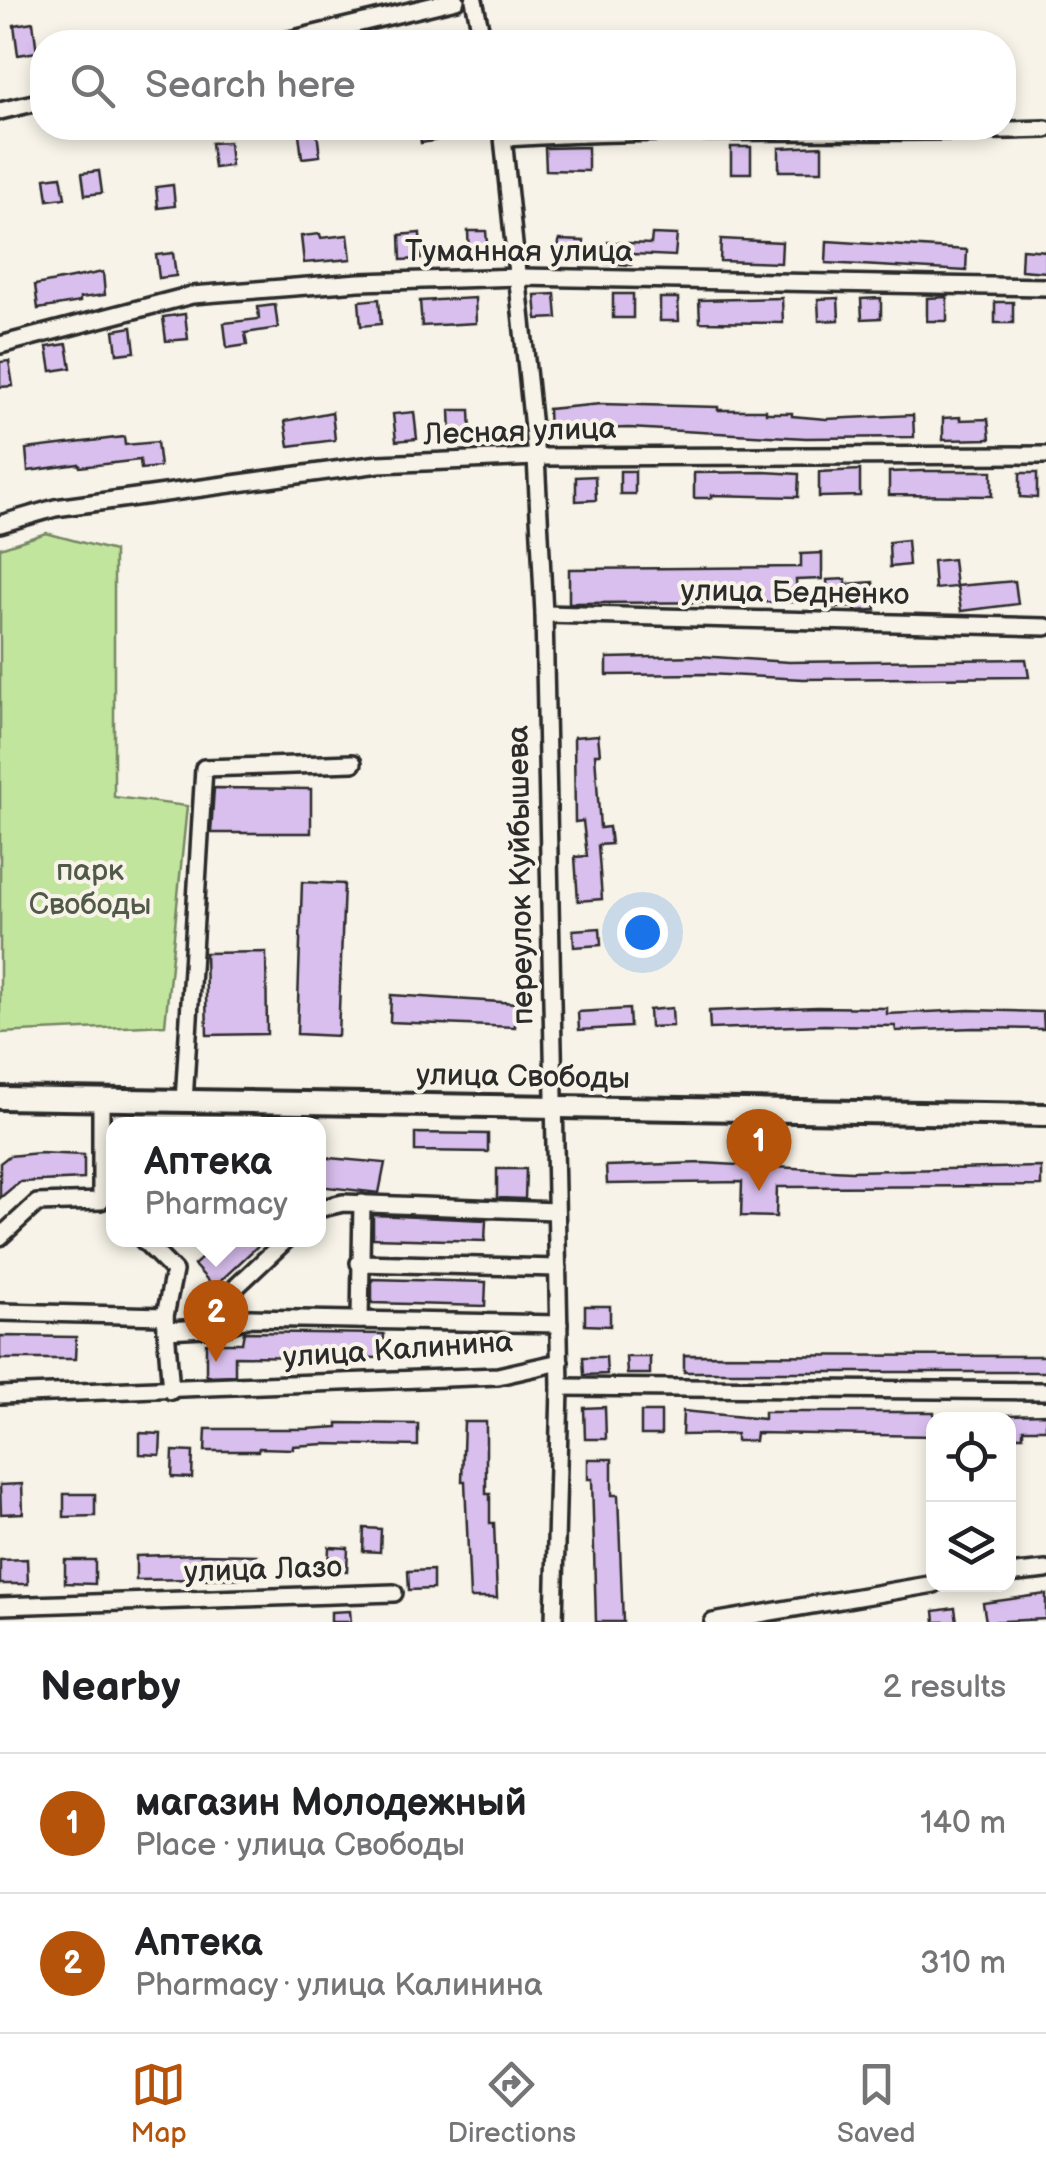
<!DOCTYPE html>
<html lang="en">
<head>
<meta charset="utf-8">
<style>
  :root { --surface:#fff; --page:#f6f6f6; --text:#202124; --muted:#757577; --line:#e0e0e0; --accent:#b45309 }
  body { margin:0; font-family:"Balsamiq Sans",sans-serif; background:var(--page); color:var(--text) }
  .controls { position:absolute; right:30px; bottom:30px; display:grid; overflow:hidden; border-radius:20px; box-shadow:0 5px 15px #0003 }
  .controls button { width:90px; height:90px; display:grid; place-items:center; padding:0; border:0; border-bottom:2px solid var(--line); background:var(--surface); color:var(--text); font:50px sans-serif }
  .you { position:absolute; left:642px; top:932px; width:35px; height:35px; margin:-25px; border:8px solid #fff; border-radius:50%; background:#1a73e8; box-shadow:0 0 0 15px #1a73e833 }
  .badge { display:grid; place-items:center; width:65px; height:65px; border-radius:50%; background:var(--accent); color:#fff; font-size:32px; font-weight:700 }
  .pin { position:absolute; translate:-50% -82px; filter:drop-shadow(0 2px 5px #0008) }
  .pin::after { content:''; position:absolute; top:52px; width:35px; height:30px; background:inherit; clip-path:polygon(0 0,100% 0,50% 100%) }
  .popup { position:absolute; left:106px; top:1117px; width:220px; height:130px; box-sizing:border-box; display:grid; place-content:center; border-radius:20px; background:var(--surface); filter:drop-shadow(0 2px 8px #0005); font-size:32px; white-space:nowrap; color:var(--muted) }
  .popup b { font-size:38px; color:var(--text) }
  .popup::after { content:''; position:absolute; left:50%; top:100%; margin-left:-20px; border:20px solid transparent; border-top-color:var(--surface) }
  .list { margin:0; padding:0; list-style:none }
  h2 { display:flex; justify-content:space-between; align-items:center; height:130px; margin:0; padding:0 40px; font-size:42px }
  h2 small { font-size:32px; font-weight:400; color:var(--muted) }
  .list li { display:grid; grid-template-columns:65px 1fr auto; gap:30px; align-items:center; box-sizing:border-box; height:140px; padding:0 40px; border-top:2px solid var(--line) }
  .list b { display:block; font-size:38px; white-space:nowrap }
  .list p { margin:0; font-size:32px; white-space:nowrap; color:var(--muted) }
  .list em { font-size:32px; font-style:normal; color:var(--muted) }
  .icon { flex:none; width:55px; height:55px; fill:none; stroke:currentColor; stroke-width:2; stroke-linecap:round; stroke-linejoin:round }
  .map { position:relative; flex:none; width:1046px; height:1622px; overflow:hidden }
  .search { position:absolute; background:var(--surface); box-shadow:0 5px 15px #0003; left:30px; right:30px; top:30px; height:110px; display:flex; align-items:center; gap:25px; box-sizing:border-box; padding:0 35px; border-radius:40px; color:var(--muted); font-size:38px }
  .sheet { height:410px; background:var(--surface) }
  nav { display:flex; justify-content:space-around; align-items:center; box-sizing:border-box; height:140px; border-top:2px solid var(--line); background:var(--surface); font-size:28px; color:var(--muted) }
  nav a { display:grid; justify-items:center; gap:5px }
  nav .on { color:var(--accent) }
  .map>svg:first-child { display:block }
  .green { fill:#c2e59e; stroke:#768864; stroke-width:2.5 }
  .building { fill:#d9bfee; stroke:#2b2b2b; stroke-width:2.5 }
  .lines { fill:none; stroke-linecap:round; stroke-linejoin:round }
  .minor-casing { stroke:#2b2b2b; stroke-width:22 }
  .major-casing { stroke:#2b2b2b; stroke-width:28 }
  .minor { stroke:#f7f3e8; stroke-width:15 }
  .major { stroke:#f7f3e8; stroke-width:20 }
  .labels { text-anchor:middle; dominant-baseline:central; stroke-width:8; stroke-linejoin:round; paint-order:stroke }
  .street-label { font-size:30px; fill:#2b2b2b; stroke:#f7f3e8 }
  .park-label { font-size:30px; fill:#515a48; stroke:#f7f3e8 }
</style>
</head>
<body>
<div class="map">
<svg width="1046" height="1622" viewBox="0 0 1046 1622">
  <rect width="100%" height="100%" fill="#f7f3e8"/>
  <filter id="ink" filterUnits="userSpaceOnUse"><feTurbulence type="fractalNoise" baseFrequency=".01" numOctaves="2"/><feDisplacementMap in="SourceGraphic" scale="20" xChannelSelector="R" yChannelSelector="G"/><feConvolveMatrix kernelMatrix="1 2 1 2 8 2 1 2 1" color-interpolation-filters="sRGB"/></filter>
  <g filter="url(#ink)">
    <path class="green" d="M46,533L114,551V797L187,806L165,1025L0,1033V548Z"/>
    <g class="building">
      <path d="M33,22L37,52L18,55L14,25Z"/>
      <path d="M419,128H436L438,140L421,143Z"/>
      <path d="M317,132L320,156L302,158L299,134Z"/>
      <path d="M229,142L231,166L214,168L211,143Z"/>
      <path d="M822,146V171H779V148Z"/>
      <path d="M588,147V171L546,170L545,148Z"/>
      <rect x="731" y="147" width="20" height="26"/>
      <path d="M99,171L102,193L85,195L82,173Z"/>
      <path d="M61,176L65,198L48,200L45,178Z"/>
      <path d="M173,185L175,206L158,208L156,187Z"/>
      <path d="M468,231H486L488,256L469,257Z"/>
      <path d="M420,233L421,259L401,260L400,235Z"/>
      <path d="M320,234L321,238L348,235L351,259L304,263L301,236Z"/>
      <path d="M652,234L677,235L675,256L632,254L631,265L606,263L608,242L651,244Z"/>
      <path d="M721,239L782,242L781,263L720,261Z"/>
      <path d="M559,240L584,241L583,262L558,261Z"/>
      <path d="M827,241L967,250L966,271L826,263Z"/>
      <path d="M1022,249L1046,251V272L1021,270Z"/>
      <path d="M173,253L176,276L159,278L156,255Z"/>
      <path d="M103,272L105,295L80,298V302L38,309L35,285Z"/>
      <path d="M555,294L557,318L537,319L535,295Z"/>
      <rect x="613" y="294" width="20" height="24"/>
      <path d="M947,297V321H927V298Z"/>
      <path d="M475,298L476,323L422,326L420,301Z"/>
      <path d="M660,298H678L679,321H660Z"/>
      <path d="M782,298L783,323L700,322L699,300Z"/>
      <path d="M838,298L839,320L819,321L818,299Z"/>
      <path d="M881,298V318L862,319L861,299Z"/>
      <path d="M379,299L381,324L361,326L359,301Z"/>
      <rect x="995" y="302" width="18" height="21"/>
      <path d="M275,305L278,328L245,333L247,345L227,348L224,323L259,319L258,307Z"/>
      <path d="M185,314L188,339L166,341L163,317Z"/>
      <path d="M132,327L135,352L117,354L114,330Z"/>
      <path d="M67,344L71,368L51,371L47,347Z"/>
      <path d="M9,361L13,386L0,387V362Z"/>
      <path d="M601,404L718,407V410H766V413H792V416L826,419L913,415L914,437L806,438L629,428L567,430V434H549L548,409Z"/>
      <path d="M450,410H470L471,433L451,434Z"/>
      <path d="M332,412L335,440L289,446L285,421Z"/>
      <path d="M414,412L417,439L396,441L393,414Z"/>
      <path d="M960,417V420L988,419L990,439L943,440V418Z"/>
      <path d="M124,437L125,445L157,442L160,467L141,469L140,460L80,467L79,464L28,471L26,449Z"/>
      <path d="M860,470V496L819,497V472Z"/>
      <rect x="620" y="471" width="15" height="23"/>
      <path d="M921,471H992V496L889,495V472Z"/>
      <path d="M764,472L799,474L798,497L712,495V498H694V473Z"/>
      <path d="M1020,473H1037V498L1020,497Z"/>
      <path d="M595,476L596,500L576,501V477Z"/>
      <path d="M907,540L909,565L890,567L889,542Z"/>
      <path d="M822,553V579L796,580L797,602L569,603V569L801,567V554Z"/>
      <path d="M953,559L956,587L935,589L933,561Z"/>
      <path d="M846,579V584L873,582L876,610L855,611V607L828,608L827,580Z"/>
      <path d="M1015,581L1018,604L961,611L957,586Z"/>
      <path d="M699,656L789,662L1026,659L1029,677L803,679L708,674L607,675V658Z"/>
      <path d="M598,735L600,754H595L600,828L609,827L611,844L598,845L602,899L578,901L575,857L587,856L583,821L575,822L574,737Z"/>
      <path d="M214,788L311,789V833H211Z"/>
      <path d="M302,882L344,884L338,1036L297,1034Z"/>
      <path d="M600,928L601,945L574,947L573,930Z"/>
      <path d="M266,952L267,1034L207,1035L205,953Z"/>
      <path d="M391,995L516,1003L515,1027L390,1022Z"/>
      <path d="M817,1007L887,1008V1014L969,1010L1043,1012L1044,1029L974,1028L896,1031L895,1026L824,1025L710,1029L709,1011Z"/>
      <path d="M672,1008L673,1026L650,1027L649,1010Z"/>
      <path d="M629,1009L630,1027L579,1030L578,1012Z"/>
      <path d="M415,1133L488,1134V1152L415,1151Z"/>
      <path d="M39,1153L84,1155V1179L19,1182L0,1198V1163L9,1156Z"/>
      <path d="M318,1157L385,1163L379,1193L318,1186Z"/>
      <path d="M702,1163L851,1171L1041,1167V1186L777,1187L776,1217L741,1216L742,1182L607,1184L606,1166Z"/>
      <path d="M497,1169H526L525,1199L497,1198Z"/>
      <path d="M373,1215L486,1220L485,1241L373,1238Z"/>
      <path d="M222,1240H264L214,1287L194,1265Z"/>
      <path d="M372,1279L486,1282L485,1306L372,1303Z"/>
      <path d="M585,1306H610V1326L585,1325Z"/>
      <path d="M244,1332L384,1334L383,1358L235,1356V1375L206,1376V1343H242Z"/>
      <path d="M0,1336L76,1337L75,1359H0Z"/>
      <path d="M684,1355L1046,1356V1372H684Z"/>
      <path d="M583,1357H606L607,1374L584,1375Z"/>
      <path d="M626,1357H650V1374H627Z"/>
      <path d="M605,1407L606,1439H585L584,1408Z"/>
      <path d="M683,1411L764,1419V1412H934V1436L756,1433L755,1441H736V1434L682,1435Z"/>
      <rect x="641" y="1412" width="20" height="23"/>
      <path d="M1046,1414V1429H1023V1436H1008V1415Z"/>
      <path d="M464,1422H486V1494H490V1523H494L497,1598H470L465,1481H462Z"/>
      <path d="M338,1423L418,1424V1446L325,1444L293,1446V1449L259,1448L258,1451H205L206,1429H306L338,1427Z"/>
      <path d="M140,1433L161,1434L160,1455L140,1454Z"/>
      <path d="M173,1451L193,1452L192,1478L172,1477Z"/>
      <path d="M588,1459H612V1495H618L623,1622H596L592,1479H588Z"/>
      <path d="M22,1484L23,1513L1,1514L0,1485Z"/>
      <path d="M64,1494H95V1516L64,1517Z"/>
      <path d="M364,1528L381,1529L380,1552L363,1551Z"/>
      <path d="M329,1547L348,1548L347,1571L328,1570Z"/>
      <path d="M202,1554L257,1555L256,1578L136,1580V1556Z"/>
      <path d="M27,1559L28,1584H0V1560Z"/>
      <path d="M65,1560H95V1584L65,1583Z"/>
      <path d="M433,1570V1589L409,1590L408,1571Z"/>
      <path d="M1046,1594V1619L986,1622L983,1603Z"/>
      <path d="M955,1608L957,1622H935L934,1611Z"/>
      <path d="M350,1611L351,1622H331V1612Z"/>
    </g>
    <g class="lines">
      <g class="minor-casing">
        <g id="minor">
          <path d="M474,0L483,42"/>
          <path d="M281,42L456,0"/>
          <path d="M0,111L42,101"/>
          <path d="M502,128L536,457L544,614L560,1387L554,1622"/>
          <path d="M505,138C685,126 865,135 1046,129"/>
          <path d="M0,345L192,295L359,282L520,277L1046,287"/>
          <path d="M0,524L55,508L379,464L536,457L1046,455"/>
          <path d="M544,614L1046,627"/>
          <path d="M184,1102L204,768L353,763"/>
          <path d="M318,1209L343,1203L556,1211"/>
          <path d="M0,1237L37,1203L101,1201V1100"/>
          <path d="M143,1240L174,1271L165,1316L171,1391"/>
          <path d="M359,1263L558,1268"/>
          <path d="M0,1312L165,1316"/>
          <path d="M360,1320L362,1203"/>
          <path d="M223,1327L231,1296L237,1286L286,1240"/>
          <path d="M166,1330L223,1327L249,1318L559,1324"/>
          <path d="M560,1387L1046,1391"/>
          <path d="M0,1395L498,1376L560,1362"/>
          <path d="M1008,1574L1046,1570"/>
          <path d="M0,1606L394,1593"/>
          <path d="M713,1622L934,1584"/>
        </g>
      </g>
      <g class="major-casing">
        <path id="major" d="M0,1098L1046,1115"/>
      </g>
      <use href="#minor" class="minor"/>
      <use href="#major" class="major"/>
    </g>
  </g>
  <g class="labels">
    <g class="street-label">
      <text x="519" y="252">Туманная улица</text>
      <text transform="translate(520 432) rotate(-2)">Лесная улица</text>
      <text transform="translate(795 593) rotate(1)">улица Бедненко</text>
      <text transform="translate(521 875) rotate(-91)">переулок Куйбышева</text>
      <text transform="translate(523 1077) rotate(1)">улица Свободы</text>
      <text transform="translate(398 1350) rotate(-4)">улица Калинина</text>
      <text transform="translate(263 1570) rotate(-2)">улица Лазо</text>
    </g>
    <g class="park-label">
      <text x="90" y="871">парк<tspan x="90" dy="34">Свободы</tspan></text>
    </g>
  </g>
</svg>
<div class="controls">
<button><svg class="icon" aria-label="locate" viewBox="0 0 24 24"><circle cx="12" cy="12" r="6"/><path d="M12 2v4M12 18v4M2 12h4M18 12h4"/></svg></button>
<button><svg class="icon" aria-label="layers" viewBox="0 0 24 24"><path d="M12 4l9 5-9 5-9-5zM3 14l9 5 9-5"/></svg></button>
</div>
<div class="you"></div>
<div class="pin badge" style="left:759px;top:1191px">1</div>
<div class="pin badge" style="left:216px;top:1362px">2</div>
<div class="popup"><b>Аптека</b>Pharmacy</div>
<div class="search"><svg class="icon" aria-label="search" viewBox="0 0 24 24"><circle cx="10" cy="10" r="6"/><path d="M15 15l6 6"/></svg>Search here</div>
</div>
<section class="sheet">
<h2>Nearby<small>2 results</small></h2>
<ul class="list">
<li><span class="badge">1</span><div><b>магазин Молодежный</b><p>Place · улица Свободы</p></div><em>140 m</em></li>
<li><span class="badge">2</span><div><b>Аптека</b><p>Pharmacy · улица Калинина</p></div><em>310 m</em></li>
</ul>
</section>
<nav>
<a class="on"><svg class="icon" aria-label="map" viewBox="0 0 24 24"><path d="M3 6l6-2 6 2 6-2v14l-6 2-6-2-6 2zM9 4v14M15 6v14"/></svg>Map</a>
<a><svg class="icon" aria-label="directions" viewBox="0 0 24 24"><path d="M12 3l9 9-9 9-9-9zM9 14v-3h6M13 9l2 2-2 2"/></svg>Directions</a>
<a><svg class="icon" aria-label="saved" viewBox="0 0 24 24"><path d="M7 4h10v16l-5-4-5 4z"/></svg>Saved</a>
</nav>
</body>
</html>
